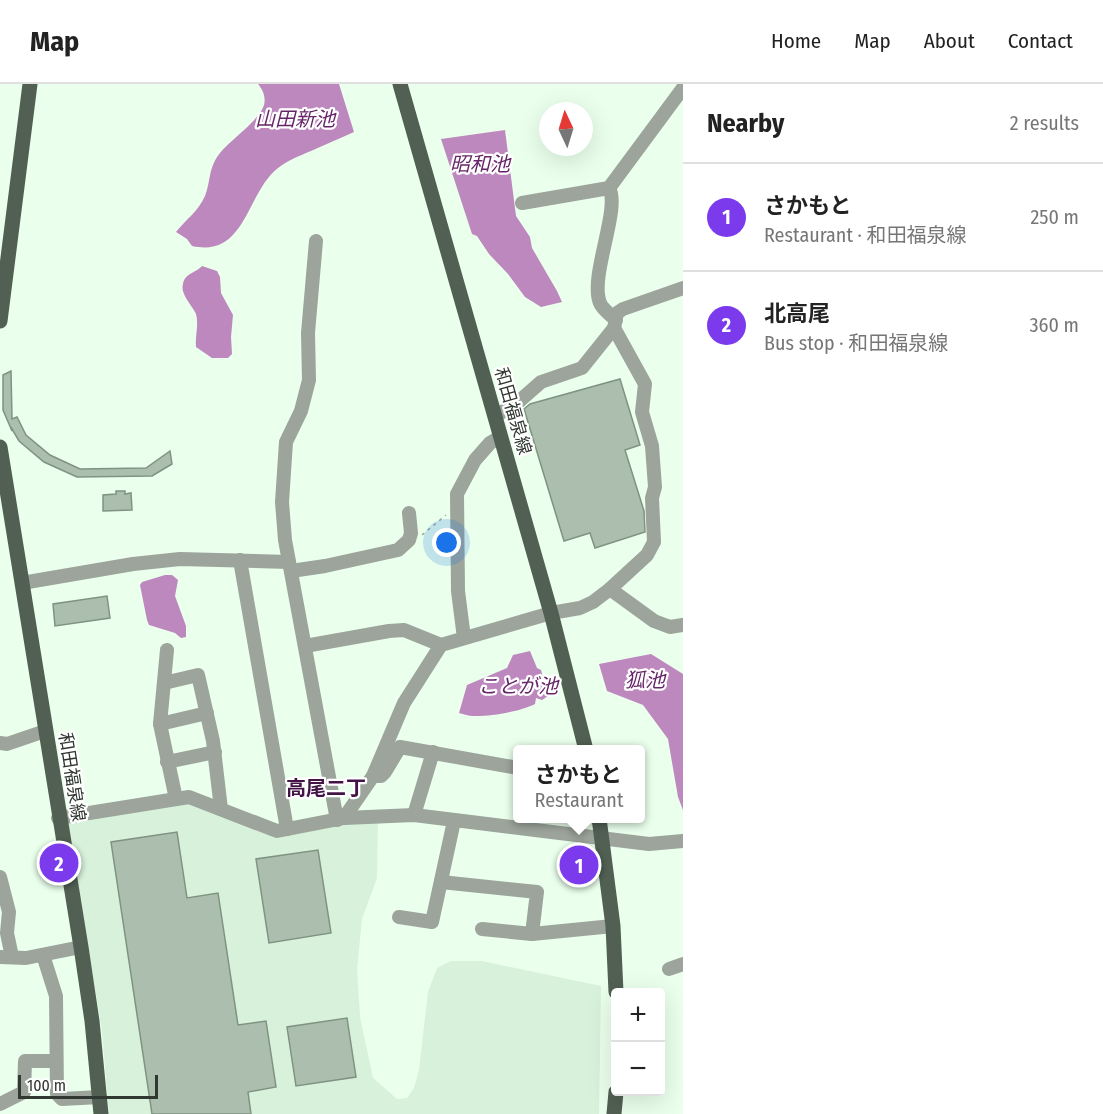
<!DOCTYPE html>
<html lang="en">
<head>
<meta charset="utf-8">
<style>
  :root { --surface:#fff; --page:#f6f6f6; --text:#222; --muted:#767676; --line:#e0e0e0; --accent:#7c3aed }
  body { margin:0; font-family:"Fira Sans Condensed","Noto Sans JP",sans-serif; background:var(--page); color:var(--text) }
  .controls { position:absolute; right:18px; bottom:18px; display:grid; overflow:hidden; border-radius:6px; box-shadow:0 6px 24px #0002 }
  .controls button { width:54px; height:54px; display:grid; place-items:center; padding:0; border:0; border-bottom:2px solid var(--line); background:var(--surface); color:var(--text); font:30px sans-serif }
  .compass { position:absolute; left:539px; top:18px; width:54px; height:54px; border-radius:50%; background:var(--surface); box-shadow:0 6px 24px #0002; rotate:356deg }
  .scale { position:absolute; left:18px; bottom:15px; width:140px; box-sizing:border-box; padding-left:6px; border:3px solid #313832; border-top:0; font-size:16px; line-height:21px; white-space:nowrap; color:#313832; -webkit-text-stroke:4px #fff; paint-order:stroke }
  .you { position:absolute; left:447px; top:459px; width:21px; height:21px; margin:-15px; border:4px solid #fff; border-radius:50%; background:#1a73e8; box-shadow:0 0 0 9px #1a73e833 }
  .badge { display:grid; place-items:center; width:39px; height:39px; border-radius:50%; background:var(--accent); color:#fff; font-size:20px; font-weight:700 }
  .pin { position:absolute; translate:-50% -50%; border:3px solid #fff; box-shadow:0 2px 6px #0006 }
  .popup { position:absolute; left:513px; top:661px; width:132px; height:78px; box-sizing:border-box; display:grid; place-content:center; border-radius:6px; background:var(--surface); filter:drop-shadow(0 2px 4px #0005); font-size:20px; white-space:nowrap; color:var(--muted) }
  .popup b { font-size:22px; color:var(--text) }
  .popup::after { content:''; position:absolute; left:50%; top:100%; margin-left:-12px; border:12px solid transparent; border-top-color:var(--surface) }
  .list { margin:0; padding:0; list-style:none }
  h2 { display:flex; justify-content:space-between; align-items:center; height:78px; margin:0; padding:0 24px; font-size:26px }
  h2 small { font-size:20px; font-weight:400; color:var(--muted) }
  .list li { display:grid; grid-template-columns:39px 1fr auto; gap:18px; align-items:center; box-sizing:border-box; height:108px; padding:0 24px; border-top:2px solid var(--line) }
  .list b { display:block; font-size:22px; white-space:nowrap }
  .list p { margin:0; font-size:20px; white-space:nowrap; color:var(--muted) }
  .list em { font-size:20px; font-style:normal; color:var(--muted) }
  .map { position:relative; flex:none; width:683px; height:1030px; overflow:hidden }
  header { display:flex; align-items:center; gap:36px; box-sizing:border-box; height:84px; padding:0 30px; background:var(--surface); border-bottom:2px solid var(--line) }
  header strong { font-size:28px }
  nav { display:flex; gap:33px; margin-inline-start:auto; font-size:21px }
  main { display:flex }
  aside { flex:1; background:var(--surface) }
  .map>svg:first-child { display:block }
  .built { fill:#d7f1da }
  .water { fill:#bd88bd }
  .building { fill:#acbfae; stroke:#809382; stroke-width:1.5 }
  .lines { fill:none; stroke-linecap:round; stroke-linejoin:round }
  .path { stroke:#98a79a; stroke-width:1.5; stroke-dasharray:3 4.5; stroke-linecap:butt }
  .minor { stroke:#9ca49c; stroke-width:14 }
  .major { stroke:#516053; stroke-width:15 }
  .labels { text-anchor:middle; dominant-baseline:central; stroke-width:4.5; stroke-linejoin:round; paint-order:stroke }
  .street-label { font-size:18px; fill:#313832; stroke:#fff }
  .water-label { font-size:20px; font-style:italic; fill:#662568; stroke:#fff }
  .neighbourhood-label { font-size:20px; font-weight:bold; fill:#421344; stroke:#fff }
</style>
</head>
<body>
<header>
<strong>Map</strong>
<nav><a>Home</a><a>Map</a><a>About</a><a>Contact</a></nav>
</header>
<main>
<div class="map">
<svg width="683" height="1030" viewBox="0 0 683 1030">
  <rect width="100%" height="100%" fill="#eaffec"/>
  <path class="built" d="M191,718L250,743L378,738L377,794L362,835L357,885L360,933L373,994L397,1015L407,1014L414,1004L419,986L428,908L437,884L451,877H482L601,902L599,1030H109L102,947L68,740L71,735Z"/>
  <g class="water">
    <path d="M258,0H339L354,48C340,54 325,61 311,67C299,72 288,76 278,84C246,109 246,174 192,162L187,155L176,148C186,135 198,128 205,112C211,97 208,84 220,69C231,55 259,37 264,21C266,13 263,6 258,0Z"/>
    <path d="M505,46L516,132L530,153L532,164L557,207L562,218L541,223L525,213L508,190L489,170L477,152L472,150L441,55Z"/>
    <path d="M202,182L217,187L220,193L221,209L233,231L231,253L232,270L228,274H212L196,263C195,253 199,240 196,230C192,221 180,210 183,200C185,189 196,189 202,182Z"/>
    <path d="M165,491H172L178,496L175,512L186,542V553L181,554L175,549L149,541L147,536L140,501L142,498Z"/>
    <path d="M530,567L537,584L541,586L548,612L542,616L536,614L535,620C522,627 489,633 473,632C469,632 464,630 459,629L467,601L507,584L513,571Z"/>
    <path d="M651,570L683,590V726L678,713L668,655L643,621L607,607L599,580Z"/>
  </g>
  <g class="building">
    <path d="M11,287L12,335L17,333L26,351L50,371L80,385L146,384L170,367L172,380L152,392L77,393L44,378L19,357L12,345V347L3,326V291Z"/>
    <path d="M620,295L640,361L625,366L644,427L645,448L595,464L590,449L564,457L524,325L530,320Z"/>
    <path d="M116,407H125V410L131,409L132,426L103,427V411L116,410Z"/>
    <path d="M107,512L110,534L55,542L53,520Z"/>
    <path d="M177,748L187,814L218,809L238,941L266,937L276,1003L248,1008L251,1030H152L111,758Z"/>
    <path d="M318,766L331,849L269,859L256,775Z"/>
    <path d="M347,934L356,993L296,1002L287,943Z"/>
  </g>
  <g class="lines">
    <path class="path" d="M422,451L446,431"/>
    <g class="minor">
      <path d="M609,104C621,124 589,193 600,219C603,226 611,231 616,236"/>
      <path d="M522,119L609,104L683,4"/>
      <path d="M316,157L308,249L309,296L301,327L286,358L282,418L285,456L337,736"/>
      <path d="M495,332L516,320L541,298L582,284L614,244L617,229L623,225L683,204"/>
      <path d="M240,476L287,745"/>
      <path d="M291,487L325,482L398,466L409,456L411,449L409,429"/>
      <path d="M22,499L133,480L180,475L289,478"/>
      <path d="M610,505L654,537L670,543L683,541"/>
      <path d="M464,554L458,507L457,410L475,376L490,359L500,353"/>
      <path d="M305,562L389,547L404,546L441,561"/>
      <path d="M167,566L160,640L176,715"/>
      <path d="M164,599L198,591L213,657L221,725"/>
      <path d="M160,640L207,629"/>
      <path d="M0,659L7,660L45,647"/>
      <path d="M167,678L215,668"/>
      <path d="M373,692H381L385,688L400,663L518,684"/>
      <path d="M414,731L433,668"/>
      <path d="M58,734L189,713L277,747L344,734L414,731L649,760L683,757"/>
      <path d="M344,734L373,692L404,619L441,561L551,529L580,524L593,518L610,505L647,471L654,458L652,414L655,403L652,362L642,328L645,300L614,244"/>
      <path d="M0,793L9,828L7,849L12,873"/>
      <path d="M441,798L537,808L532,850"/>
      <path d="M399,833L432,838L454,737"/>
      <path d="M482,845L532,850L613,842"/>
      <path d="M43,871L56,912L57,1010L62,1015L100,1013"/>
      <path d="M0,873L26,874L81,863"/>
      <path d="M669,885L683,880"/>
      <path d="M0,1020L24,1008L25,977H56"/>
    </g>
    <g class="major">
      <path d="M400,0L551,529L586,666"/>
      <path d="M0,237L30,0"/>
      <path d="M0,363L81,863L92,937L101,1030"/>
      <path d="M599,734L613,842L616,908"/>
      <path d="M614,1030L616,1008"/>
    </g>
  </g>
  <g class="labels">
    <g class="street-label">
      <text transform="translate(513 327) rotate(74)">和田福泉線</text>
      <text transform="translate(72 693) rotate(81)">和田福泉線</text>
    </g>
    <g class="water-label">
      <text x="295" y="35">山田新池</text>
      <text x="480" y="80">昭和池</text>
      <text x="645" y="596">狐池</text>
      <text x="518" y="602">ことが池</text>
    </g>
    <g class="neighbourhood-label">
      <text x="326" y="704">高尾二丁</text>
    </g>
  </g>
</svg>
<div class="controls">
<button>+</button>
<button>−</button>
</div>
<svg class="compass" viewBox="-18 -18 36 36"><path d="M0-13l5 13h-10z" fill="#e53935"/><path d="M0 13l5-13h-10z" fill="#767676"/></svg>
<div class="scale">100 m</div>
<div class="you"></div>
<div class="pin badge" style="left:579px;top:781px">1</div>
<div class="popup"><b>さかもと</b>Restaurant</div>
<div class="pin badge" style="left:59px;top:779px">2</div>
</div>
<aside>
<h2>Nearby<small>2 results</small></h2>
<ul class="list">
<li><span class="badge">1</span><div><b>さかもと</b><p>Restaurant · 和田福泉線</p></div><em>250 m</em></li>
<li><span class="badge">2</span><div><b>北高尾</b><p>Bus stop · 和田福泉線</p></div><em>360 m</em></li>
</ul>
</aside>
</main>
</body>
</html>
